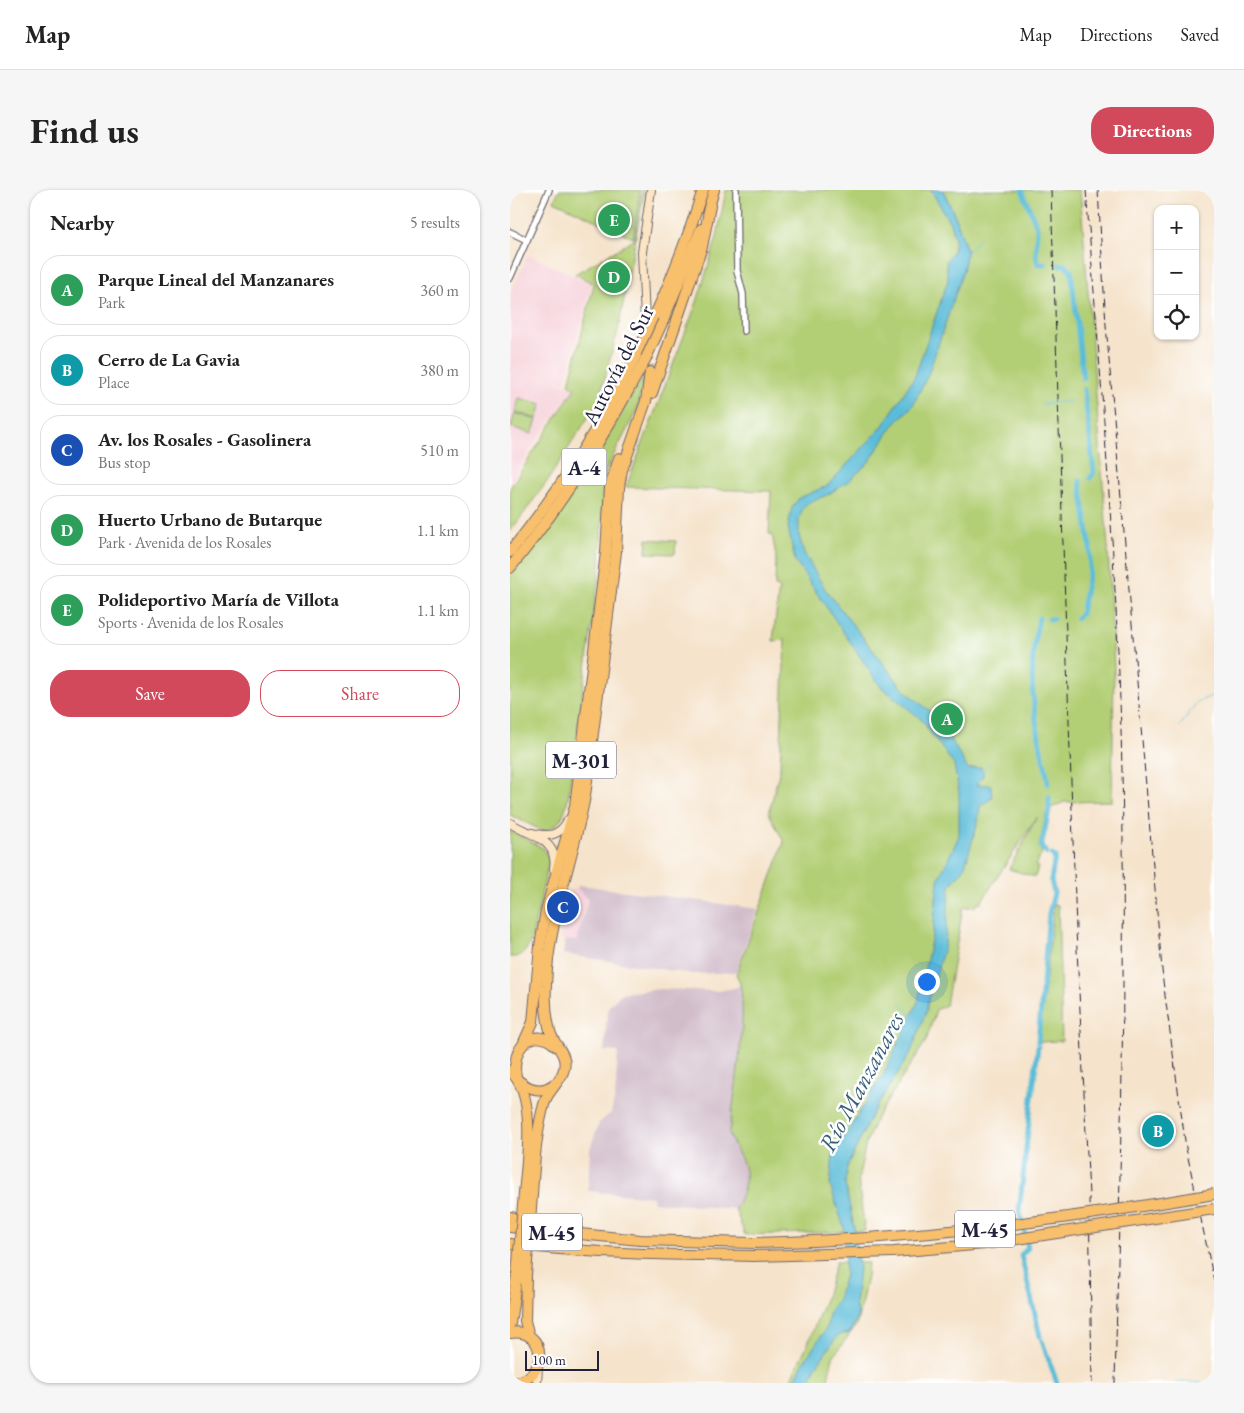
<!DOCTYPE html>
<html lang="en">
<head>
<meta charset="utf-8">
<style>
  :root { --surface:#fff; --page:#f6f6f6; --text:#222; --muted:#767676; --line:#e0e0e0; --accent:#d1495b }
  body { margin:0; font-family:"EB Garamond",serif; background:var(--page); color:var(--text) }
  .controls { position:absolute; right:15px; top:15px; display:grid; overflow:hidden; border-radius:10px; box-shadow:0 1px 4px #0004 }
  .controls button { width:45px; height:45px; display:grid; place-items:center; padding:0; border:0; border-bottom:1px solid var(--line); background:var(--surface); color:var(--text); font:25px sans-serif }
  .scale { position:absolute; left:15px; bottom:12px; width:74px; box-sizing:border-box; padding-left:5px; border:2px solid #22223b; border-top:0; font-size:14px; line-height:18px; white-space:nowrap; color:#22223b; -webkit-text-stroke:4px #fff; paint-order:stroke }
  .you { position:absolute; left:416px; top:791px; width:18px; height:18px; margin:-12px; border:4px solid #fff; border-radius:50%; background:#1a73e8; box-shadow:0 0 0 8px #1a73e833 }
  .badge { display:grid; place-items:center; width:32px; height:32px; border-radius:50%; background:var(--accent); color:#fff; font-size:16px; font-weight:700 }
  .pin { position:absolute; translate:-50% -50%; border:2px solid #fff; box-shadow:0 1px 5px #0006 }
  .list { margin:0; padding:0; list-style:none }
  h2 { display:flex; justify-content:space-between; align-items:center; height:65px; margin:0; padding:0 20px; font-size:21px }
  h2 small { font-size:16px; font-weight:400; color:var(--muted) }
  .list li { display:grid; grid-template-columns:32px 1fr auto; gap:15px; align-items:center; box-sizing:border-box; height:70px; margin:0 10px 10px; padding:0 10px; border:1px solid var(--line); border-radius:20px }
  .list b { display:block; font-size:19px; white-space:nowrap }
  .list p { margin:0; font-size:16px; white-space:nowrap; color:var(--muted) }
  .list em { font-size:16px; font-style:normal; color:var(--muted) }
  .actions { display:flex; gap:10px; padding:15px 20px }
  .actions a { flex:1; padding:11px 0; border:1px solid var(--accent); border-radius:20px; text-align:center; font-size:18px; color:var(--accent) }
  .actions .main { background:var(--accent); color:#fff }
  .icon { flex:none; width:28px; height:28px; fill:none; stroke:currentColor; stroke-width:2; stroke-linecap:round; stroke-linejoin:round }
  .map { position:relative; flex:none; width:704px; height:1193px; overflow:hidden; border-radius:20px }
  header { display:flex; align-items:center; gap:30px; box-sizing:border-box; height:70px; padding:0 25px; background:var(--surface); border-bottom:1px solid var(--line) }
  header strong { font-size:24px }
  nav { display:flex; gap:28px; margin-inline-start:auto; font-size:18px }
  .intro { display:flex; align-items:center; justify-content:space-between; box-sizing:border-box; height:120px; padding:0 30px }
  h1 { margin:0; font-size:35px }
  .button { padding:12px 22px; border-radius:20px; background:var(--accent); color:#fff; font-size:18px; font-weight:700 }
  main { display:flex; gap:30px; padding:0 30px }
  aside { flex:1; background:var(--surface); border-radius:20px; box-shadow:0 1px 4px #0004 }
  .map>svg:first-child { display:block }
  .built { fill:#f6cfd8 }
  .industrial { fill:#d1bdca }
  .green { fill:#b2cf75; stroke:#6a7858 }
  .water { fill:#5abcd8; stroke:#3e6f8a }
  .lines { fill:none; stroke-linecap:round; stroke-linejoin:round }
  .stream { stroke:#5abcd8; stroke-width:1 }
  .canal { stroke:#5abcd8; stroke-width:5 }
  .highway-tunnel { stroke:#cbbcae; stroke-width:10; stroke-dasharray:10 5; stroke-linecap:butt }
  .street-casing { stroke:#6c666d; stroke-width:8 }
  .secondary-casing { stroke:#6c666d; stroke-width:10 }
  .highway-casing { stroke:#6c666d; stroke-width:12 }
  .street { stroke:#fff; stroke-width:5.5 }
  .secondary { stroke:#fce5c4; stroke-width:8 }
  .highway { stroke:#f8bf6c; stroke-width:10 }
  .rail { stroke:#22223b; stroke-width:1; stroke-dasharray:8 4; stroke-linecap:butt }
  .highway-bridge-casing { stroke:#6c666d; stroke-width:12; stroke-linecap:butt }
  .highway-bridge { stroke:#f8bf6c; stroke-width:10 }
  .labels { text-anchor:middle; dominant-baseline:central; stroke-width:5; stroke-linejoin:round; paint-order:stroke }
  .shield { fill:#fff; stroke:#646476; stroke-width:1 }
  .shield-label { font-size:21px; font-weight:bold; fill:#22223b }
  .street-label { font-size:22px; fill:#22223b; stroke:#fff }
  .water-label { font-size:24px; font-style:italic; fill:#38607a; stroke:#fff }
</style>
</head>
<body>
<header>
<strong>Map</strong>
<nav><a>Map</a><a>Directions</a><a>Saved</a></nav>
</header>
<div class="intro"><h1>Find us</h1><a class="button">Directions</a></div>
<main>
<aside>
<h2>Nearby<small>5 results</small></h2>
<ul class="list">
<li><span class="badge" style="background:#2e9e5b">A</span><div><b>Parque Lineal del Manzanares</b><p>Park</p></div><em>360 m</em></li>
<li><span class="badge" style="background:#0f9aa8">B</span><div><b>Cerro de La Gavia</b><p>Place</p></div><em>380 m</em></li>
<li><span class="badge" style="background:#1a4fb4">C</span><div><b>Av. los Rosales - Gasolinera</b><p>Bus stop</p></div><em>510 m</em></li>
<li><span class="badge" style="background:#2e9e5b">D</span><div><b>Huerto Urbano de Butarque</b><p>Park · Avenida de los Rosales</p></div><em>1.1 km</em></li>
<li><span class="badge" style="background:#2e9e5b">E</span><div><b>Polideportivo María de Villota</b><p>Sports · Avenida de los Rosales</p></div><em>1.1 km</em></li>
</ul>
<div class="actions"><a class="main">Save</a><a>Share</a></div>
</aside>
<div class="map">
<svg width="704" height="1193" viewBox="0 0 704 1193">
  <rect width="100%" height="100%" fill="#fff"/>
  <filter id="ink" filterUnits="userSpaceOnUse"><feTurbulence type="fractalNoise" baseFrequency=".02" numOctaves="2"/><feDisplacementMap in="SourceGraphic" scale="10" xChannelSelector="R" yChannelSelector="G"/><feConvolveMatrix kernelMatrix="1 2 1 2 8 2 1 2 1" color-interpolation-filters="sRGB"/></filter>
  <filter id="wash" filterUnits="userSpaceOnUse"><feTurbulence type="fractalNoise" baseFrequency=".0096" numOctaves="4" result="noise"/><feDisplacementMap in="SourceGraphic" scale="20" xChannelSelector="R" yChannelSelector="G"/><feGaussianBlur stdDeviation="1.12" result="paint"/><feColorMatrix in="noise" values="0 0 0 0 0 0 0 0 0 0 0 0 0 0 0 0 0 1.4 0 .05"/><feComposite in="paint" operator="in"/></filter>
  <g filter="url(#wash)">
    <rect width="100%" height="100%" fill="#f5e3cb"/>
    <g class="built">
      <path d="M18,65L82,94L54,193L15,181L65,198L23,255L0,294V105Z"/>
      <path d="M66,697L78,710L66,752L49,749L57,734L52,728L59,702Z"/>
    </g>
    <g class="industrial">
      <path d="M69,695L169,708L248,719L226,782L183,784L53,764L55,750L66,751L78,710L67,698Z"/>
      <path d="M233,794L237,977L233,1005L225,1019L143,1012V1007L78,1001L80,959L89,933L101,923L105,907L108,862L94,861L98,817L112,803L150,799L208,801L224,798Z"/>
    </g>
    <g class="green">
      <path d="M49,0H130L123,48L44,11Z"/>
      <path d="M132,0H135L108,140L88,212L36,293L0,342V298L65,198L59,194L84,94L65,84L124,50Z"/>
      <path d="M216,0H570L598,358L604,479L602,611L554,612L537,620L529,657L532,663L525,676L528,677L525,687L499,679L527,627L471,712L465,716L453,718L436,815L426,820L416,851L367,927L356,953L348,990L355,1041L235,1045L225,1019C232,1007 238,990 234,976C230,964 222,955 219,942C223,915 242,803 226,785L274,652L259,623L270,579L275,450L263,451L269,397L265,396L266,366L262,344H259L261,301L116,297L187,112L207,47Z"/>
      <path d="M134,186L127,220L97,278L93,297L90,377L58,608C54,625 51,636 33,641L0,625V387L61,306Z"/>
      <path d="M9,208L32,214L27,229L5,222Z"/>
      <path d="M5,223L27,230L22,244L1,237Z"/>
      <path d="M137,349L166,351L165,364L136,363Z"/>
      <path d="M0,641L33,658L39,671L21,751C16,761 12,768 0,767Z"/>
      <path d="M544,714L548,715L552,851L529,852Z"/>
      <path d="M326,1072L358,1073L357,1087L347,1134L323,1167L317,1193H279L298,1153L316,1107Z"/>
    </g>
    <path class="water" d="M421,0H432L434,2L446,28L457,61L453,81L418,185L403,215L382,237L359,272L339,291L317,305L299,312L293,318L289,329V345L294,363L315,399L394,500L420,521L439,546L458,579L471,577L474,584L466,595H481L482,608L470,616L468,632L454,679L440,695L435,754L417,815V820L400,864L363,922L337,977L335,994L344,1037L349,1078L345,1114L348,1125L340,1143L328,1145L305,1178L299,1193H284L292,1175L317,1137L319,1122L328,1109L335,1085L334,1038L320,995L323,965L374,883L408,812L423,741L428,690L449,646V603L444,575L411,529L370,496L285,371L278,337L282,318L289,308L317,296L372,237L405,186L438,90L436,72L443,61L445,49L440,33Z"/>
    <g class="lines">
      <g class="stream">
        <path d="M457,61L469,50"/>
        <path d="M531,214L562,211"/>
        <path d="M670,536L687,512L704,505"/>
        <path d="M473,580L481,572"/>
        <path d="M391,813L402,826"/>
        <path d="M664,1192L692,1193"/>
      </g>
      <g class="canal">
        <path d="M512,0L527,37L526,65L528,74H535"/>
        <path d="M549,75H555L561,80L573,188"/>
        <path d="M574,199L584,283L580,288"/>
        <path d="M529,428C519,471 521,506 529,548C531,564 537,578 538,594"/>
        <path d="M567,428L571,424L580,377V356L570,291"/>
        <path d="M539,429H543"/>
        <path d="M537,663L531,657L539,621V607"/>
        <path d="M528,852L539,723L544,703L541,690L545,667L542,665"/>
        <path d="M515,966L528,857"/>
        <path d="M515,970L509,1020L518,1058L511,1065L520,1103"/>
        <path d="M521,1107L530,1146"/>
        <path d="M532,1151L547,1193"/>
      </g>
    </g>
  </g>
  <g filter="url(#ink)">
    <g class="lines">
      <path class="highway-tunnel" d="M135,130L140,182"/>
      <g class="street-casing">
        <g id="street">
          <path d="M226,0L227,81L233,104L234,141"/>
          <path d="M0,42L17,50"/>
          <path d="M0,88L39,0"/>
        </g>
      </g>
      <g class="secondary-casing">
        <g id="secondary">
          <path d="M135,130L132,62L141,0"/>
          <path d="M0,633C21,646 49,649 44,679"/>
          <path d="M15,641C33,646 48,650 58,630"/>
          <path d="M27,1193L28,1177"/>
        </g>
      </g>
      <g class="highway-casing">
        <g id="highway">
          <path d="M198,21L204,0"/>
          <path d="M153,131L191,39"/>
          <path d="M142,203L192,57L200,16"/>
          <path d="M0,362C87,254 151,132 193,0"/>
          <path d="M0,378C54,313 97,242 136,168"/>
          <path d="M14,852L23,832L30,756L36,720L65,616L96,362L100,297L109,268"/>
          <path d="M0,881C27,904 17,971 14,1003"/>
          <path d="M6,886C0,858 24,834 46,856"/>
          <path d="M9,891C20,900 33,903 44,894"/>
          <path d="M22,1005C24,974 26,941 35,911C39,899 51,892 54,879C58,863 43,855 40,841C36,826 35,811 36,796C38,731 63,670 75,606L106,362L109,297L112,280L136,211L140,182"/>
          <path d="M0,1027L67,1040"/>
          <path d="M0,1037L130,1050L243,1053"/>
          <path d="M0,1054C81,1064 162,1065 244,1066"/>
          <path d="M16,1085L15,1131L19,1146"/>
          <path d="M0,1134L7,1084"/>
          <path d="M0,1143C38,1136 40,1193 0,1192"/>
        </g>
      </g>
      <use href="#street" class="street"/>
      <use href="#secondary" class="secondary"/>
      <use href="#highway" class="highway"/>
      <g class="rail">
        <path d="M541,0L566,739L579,1005L582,1193"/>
        <path d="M576,0C591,193 608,387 612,581C616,785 610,989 605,1193"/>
        <path d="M588,0L596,135L653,791L676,958L704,1091"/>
      </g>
      <g class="highway-bridge-casing">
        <g id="highway-bridge">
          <path d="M136,168L153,131"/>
          <path d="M243,1053C400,1050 550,1031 704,1004"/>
          <path d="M244,1066L384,1062L475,1054L704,1019"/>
          <path d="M7,1084L14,1003"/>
          <path d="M16,1085L22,1005"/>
        </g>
      </g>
      <use href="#highway-bridge" class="highway-bridge"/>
    </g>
  </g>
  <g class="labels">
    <g class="shield">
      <rect x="51.5" y="258.5" width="45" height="37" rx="4"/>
      <rect x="36" y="551.5" width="70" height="37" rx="4"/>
      <rect x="445" y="1020.5" width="60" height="37" rx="4"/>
      <rect x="12" y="1023.5" width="60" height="37" rx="4"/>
    </g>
    <g class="shield-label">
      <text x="74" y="277">A-4</text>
      <text x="71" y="570">M-301</text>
      <text x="475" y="1039">M-45</text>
      <text x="42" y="1042">M-45</text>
    </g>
    <g class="street-label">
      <text transform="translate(108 175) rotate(-63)">Autovía del Sur</text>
    </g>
    <g class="water-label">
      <text transform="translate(351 892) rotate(-62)">Río Manzanares</text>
    </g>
  </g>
</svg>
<div class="controls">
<button>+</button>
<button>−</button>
<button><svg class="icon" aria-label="locate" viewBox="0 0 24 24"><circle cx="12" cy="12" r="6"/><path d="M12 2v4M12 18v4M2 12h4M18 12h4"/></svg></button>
</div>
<div class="scale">100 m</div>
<div class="you"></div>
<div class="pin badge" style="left:437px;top:529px;background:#2e9e5b">A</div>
<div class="pin badge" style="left:648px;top:941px;background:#0f9aa8">B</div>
<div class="pin badge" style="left:53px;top:717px;background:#1a4fb4">C</div>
<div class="pin badge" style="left:104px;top:87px;background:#2e9e5b">D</div>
<div class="pin badge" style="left:104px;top:30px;background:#2e9e5b">E</div>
</div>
</main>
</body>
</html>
